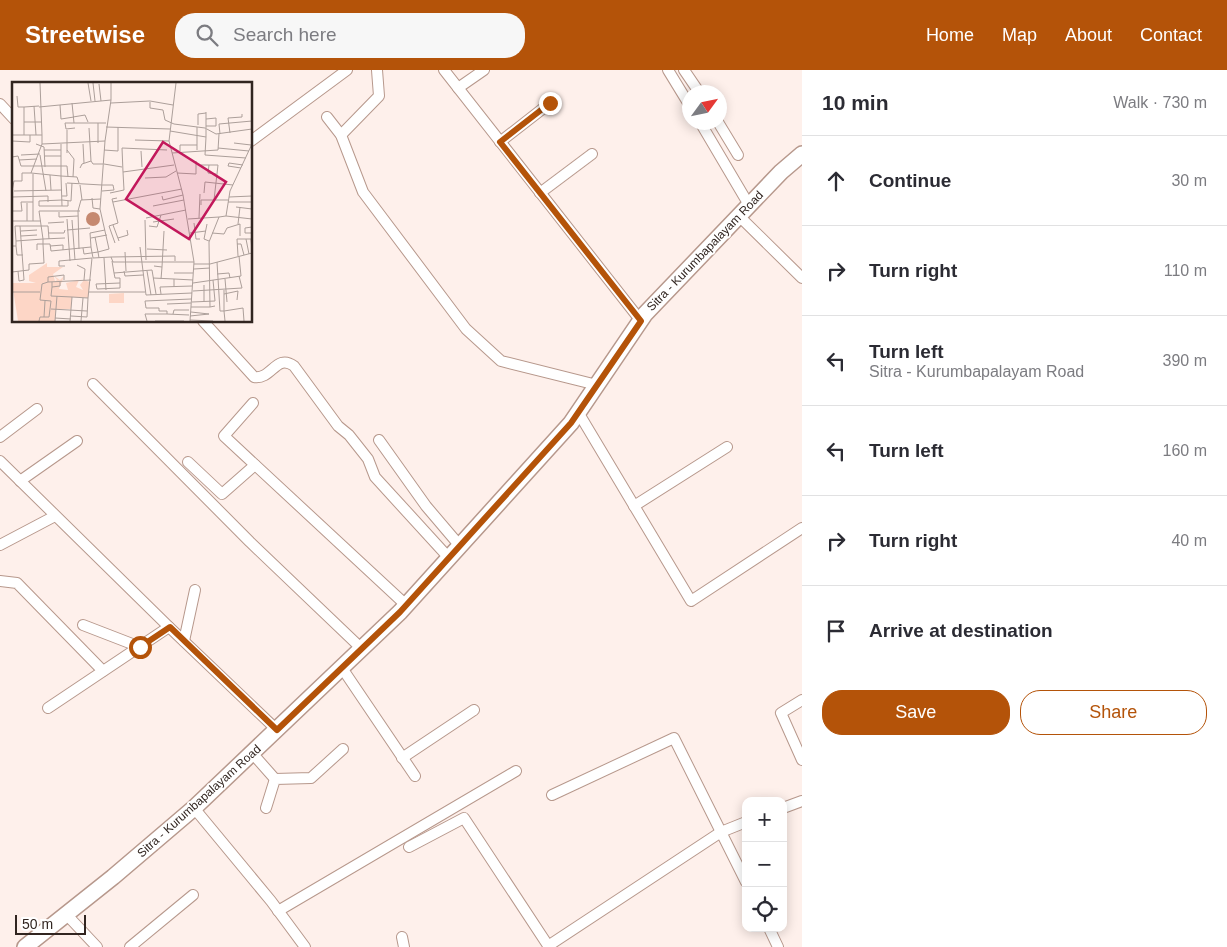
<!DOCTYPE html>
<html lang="en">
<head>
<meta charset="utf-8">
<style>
  :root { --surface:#fff; --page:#f7f7f7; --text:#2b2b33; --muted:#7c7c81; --line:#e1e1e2; --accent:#b45309 }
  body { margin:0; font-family:Helvetica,sans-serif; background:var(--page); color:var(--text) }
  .controls { position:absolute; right:15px; bottom:15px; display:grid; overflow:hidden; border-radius:10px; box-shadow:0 2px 12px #0003 }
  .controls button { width:45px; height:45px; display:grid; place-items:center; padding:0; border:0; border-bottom:1px solid var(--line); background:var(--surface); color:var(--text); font:25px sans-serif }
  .compass { position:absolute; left:682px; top:15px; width:45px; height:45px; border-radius:50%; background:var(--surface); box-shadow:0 2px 12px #0003; rotate:57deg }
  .scale { position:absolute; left:15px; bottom:12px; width:71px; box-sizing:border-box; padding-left:5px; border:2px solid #312520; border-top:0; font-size:14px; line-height:18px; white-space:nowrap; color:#312520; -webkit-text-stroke:4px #fff; paint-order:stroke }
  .stop { position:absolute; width:15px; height:15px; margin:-11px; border:4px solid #b45309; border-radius:50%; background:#fff }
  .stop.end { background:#b45309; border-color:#fff; box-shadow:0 1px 5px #0008 }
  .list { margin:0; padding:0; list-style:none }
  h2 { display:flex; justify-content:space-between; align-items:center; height:65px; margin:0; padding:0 20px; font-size:21px }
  h2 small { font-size:16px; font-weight:400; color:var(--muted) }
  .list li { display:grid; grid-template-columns:32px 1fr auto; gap:15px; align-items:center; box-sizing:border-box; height:90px; padding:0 20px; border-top:1px solid var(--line) }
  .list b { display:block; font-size:19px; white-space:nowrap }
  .list p { margin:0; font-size:16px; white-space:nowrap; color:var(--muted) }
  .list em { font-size:16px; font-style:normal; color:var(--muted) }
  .actions { display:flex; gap:10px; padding:15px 20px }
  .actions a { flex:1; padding:11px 0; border:1px solid var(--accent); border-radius:20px; text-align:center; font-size:18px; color:var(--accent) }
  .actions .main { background:var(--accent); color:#fff }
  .icon { flex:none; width:28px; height:28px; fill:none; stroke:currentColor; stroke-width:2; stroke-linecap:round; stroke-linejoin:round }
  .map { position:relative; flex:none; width:802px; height:877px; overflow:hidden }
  header { display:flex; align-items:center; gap:30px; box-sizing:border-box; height:70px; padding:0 25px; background:var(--accent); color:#fff }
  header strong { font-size:24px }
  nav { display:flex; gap:28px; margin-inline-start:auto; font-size:18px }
  .search { width:350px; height:45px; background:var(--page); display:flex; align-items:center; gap:12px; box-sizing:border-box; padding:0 18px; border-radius:20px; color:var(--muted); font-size:19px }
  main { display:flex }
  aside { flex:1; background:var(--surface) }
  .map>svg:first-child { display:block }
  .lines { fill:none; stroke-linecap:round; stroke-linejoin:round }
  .minor-casing { stroke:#b7988c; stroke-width:12 }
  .primary-casing { stroke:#b7988c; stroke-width:18 }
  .minor { stroke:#fff; stroke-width:10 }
  .primary { stroke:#fff; stroke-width:15 }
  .route { stroke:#b45309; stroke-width:6 }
  .labels { text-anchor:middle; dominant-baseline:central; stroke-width:4; stroke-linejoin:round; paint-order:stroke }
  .street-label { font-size:12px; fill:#312520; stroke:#fff }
  .inset-road { fill:none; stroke:#ac9f9a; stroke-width:1 }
  .view { fill:#c2185b; fill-opacity:0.15; stroke:#c2185b; stroke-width:2.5 }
  .inset-edge { fill:none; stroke:#312520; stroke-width:2.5 }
</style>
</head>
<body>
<header>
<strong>Streetwise</strong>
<div class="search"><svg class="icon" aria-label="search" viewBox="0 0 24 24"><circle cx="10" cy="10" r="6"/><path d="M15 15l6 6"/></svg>Search here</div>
<nav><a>Home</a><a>Map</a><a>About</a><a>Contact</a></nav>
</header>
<main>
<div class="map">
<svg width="802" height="877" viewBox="0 0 802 877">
  <rect width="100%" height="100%" fill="#fef0eb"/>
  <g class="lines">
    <g class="minor-casing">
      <g id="minor">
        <path d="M444,0L641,251"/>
        <path d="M668,0L690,36"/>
        <path d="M684,0L699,22"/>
        <path d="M458,18L484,0"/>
        <path d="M0,34L14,49"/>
        <path d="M327,47L341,65L363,122L466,259L501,291L597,315"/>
        <path d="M700,52L749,135"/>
        <path d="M718,52L738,85"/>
        <path d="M341,65L379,26L377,0"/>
        <path d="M251,71L347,0"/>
        <path d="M500,72L550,33"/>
        <path d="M540,123L592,84"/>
        <path d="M739,146L802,208"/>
        <path d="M203,251L254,307C272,310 276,283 294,296L338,356L349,365L368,389L375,407L449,488"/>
        <path d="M93,314L250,472L362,579"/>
        <path d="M253,333L224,366L406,535"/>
        <path d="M578,342L691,531L802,458"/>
        <path d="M0,367L37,339"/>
        <path d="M379,370L426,436L460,476"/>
        <path d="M0,391L169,557L277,660"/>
        <path d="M188,392L222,424L255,395"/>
        <path d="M20,411L77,371"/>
        <path d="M634,436L727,377"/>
        <path d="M0,475L55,446"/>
        <path d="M0,511L17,513L103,601"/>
        <path d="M83,555L140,577"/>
        <path d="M184,571L195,520"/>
        <path d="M342,598L415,706"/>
        <path d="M802,630L781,643L802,690"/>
        <path d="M48,638L169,557"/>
        <path d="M252,683L275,709"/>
        <path d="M402,688L474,640"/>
        <path d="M552,725L674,668L746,812"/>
        <path d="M194,738L271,831L305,877"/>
        <path d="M266,738L275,709L311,708L343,679"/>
        <path d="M783,738L802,731"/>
        <path d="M409,777L464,748L549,877"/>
        <path d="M278,841L516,701"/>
        <path d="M66,844L97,877"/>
        <path d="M769,858L778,877"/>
        <path d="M402,867L404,877"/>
        <path d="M548,876L721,762L746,752"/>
        <path d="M130,877L193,825"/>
      </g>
    </g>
    <g class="primary-casing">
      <path id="primary" d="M25,877L113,807L194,738L400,542L571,353L645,244L781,102L802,84"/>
    </g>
    <use href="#minor" class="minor"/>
    <use href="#primary" class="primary"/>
  </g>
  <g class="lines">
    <path class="route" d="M140,577L170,557L277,660L400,542L571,353L641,251L500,72L550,33"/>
  </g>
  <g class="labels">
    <g class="street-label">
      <text transform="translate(705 181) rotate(-46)">Sitra - Kurumbapalayam Road</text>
      <text transform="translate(199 731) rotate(-42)">Sitra - Kurumbapalayam Road</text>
    </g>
  </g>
  <g transform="translate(12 12)">
    <rect width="240" height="240" fill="#fef0eb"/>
    <path d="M35,181V185H51L41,192L43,199L45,198L42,194L48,198L52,194L47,207L56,208L54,201L67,198L64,205L71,208L68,203L72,198L78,200L76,216L60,215L59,227H44L43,239H6L0,201H24L17,199V193Z" fill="#fdd6c6"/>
    <path d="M112,211V221H97V212Z" fill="#fdd6c6"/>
    <path d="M74 137a7 7 0 1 1 14 0a7 7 0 1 1-14 0Z" fill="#c68970"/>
    <path class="inset-road" d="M28,1L30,53M76,1L79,19M81,1L83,19M99,1V18M164,1L157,59L171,113L182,180L178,239M87,2L89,19M5,14L6,25H12M138,20V26L151,28L153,38L162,42L193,46L204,52L240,47M60,21L62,41M99,21L138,19L161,23M48,23L49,37L62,35M22,24L24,53M27,25L99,18L93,59M194,30V46M61,35L73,33L76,40M194,37L204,36V44H194M12,40H29M86,41V61M186,43V32L194,31M94,45L158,47M63,46L54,47L53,41H94M77,46L79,79M55,48V71M158,49L194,55V47M218,51L216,36L230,35V32M208,52L207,42L240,39M0,53H30V62L93,59L88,127L97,167L86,170L87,176M12,53V25L27,24M194,55L193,73L234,76M123,58L157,59M0,59L18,60V53M222,61L239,63M24,62L32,65L33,85M49,62V94M71,62L72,81M185,63V45M206,66L237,69M32,68H49M55,68L62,77L61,95M92,68L106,69V45M129,69L130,85M168,69V63H185V68M160,71L206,68L207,52M9,73L28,72M28,73L34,109M33,74H49M0,75L6,74L9,84H55L56,95M7,78L25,77M92,82L110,85M189,83H206L202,118M197,83L196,91L204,92M68,86L70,82L79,79L81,82H91M229,86L216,84L217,81L231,83M111,90L110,66L155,68M19,91L49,94L50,124M165,91L184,92V79M38,93L39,108M49,94L65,95L67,101M133,96L154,95L164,89M55,101L90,103M68,103L70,118M0,109L2,99H10V91H19L30,62M2,109L50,108M90,109L102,108L101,103H90M98,111L112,108L111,90L162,83M192,111L193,100L221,103M50,114H55L54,101M150,114L151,118L171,113M0,115L36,114V120M217,115L240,114M80,116L81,126L88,127M56,119V124H27V119L50,118L59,119L60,101M101,120L170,107M216,120H240M189,123V118H216M141,124L172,118M224,125L240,127M0,129H10L9,120H21M47,130V135L66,134M214,134L240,137M134,136L174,128M187,136L188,112M55,137L58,179M176,137L207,135M60,138L63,178M133,138L134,178M0,139H29M15,139V121M21,139V92M141,140L162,137M36,141L52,140M182,141L184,157H188M195,142L192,157L197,159M226,142L228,125M101,143L107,159M137,144L145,145L149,133M240,145L233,146V151H240V140M55,148L78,146M9,149L25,148M37,151H52L53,148M178,151L194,149M200,151L212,152L215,146L228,142V154M9,154L25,153M53,156L31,157L27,129H66L69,118L89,117M79,156L95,153M106,156L116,153L115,148M234,157L237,172M4,159L3,144H36L37,157M103,161L97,144L106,141L100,117L105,116M225,162H229L232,173M0,164H4V159L31,157V162H38L39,169L79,165L81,176L99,175L101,180H182M4,164L5,173H11M38,164L51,163V168M79,165L78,151L93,148M128,165L134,213L180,211M71,166L72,172L86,170L83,155M67,167L66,129H68M135,167L155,168M113,170L114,189M226,174L225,157H239L240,169M99,175L163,174V179M92,176L94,208M100,179L102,191L140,188L144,212M205,180L208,229H212V208M182,182H198L240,171M65,183L73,187L72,198M53,184H47V179L80,176M142,184L150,185L149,197M150,185L152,149M182,187L198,186M6,189L7,199L12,198L8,144M112,189L113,194L131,193M135,189L139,213M0,190L17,188V182L32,181L31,162H25V168M102,191L103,196H108V206L85,207L84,202L108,201M162,191H181M205,192L217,191L218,196M141,196L162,197V205M162,197L181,198M213,197L215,220M52,198V193L36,195V200L79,198M40,200V205L48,204V199M181,201L229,194L227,174M192,203V219M40,205L39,214L60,215M181,209L230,206L227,194M0,210H28M77,210H133M149,212L148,205L180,204M212,212L226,209L225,218M180,220L203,219L201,198M155,222L179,221M203,224L198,225L197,160L207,135L214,134L218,109L240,62M179,225H198M39,227L75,229M161,232L162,228H177M177,233L155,232V229H147V226H134L133,219L179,217M59,234L75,235L76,216M178,234L197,232L179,230M32,235L33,219M43,236L59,237M178,238L201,239M27,239L28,235H37L39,219L28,218L30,202L36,200M43,239L45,214M58,239L60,215L76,216L80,176M69,239L71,216M135,239L133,232H155M143,239H172M213,239L212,229L231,226L232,239"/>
    <path class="view" d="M151,60L214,100L177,157L114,117Z"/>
    <rect width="240" height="240" class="inset-edge"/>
  </g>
</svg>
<div class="controls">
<button>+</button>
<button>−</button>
<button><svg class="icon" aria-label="locate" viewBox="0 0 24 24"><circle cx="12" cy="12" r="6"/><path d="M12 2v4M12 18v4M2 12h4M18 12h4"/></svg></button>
</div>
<svg class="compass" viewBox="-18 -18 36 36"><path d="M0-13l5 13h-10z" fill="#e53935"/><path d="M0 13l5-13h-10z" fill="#7c7c81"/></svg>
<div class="scale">50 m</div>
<div class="stop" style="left:140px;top:577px"></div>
<div class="stop end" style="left:550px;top:33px"></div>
</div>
<aside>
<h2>10 min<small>Walk · 730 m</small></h2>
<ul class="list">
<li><svg class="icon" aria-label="ahead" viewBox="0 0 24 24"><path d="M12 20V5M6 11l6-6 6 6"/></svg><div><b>Continue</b></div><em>30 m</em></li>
<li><svg class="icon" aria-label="right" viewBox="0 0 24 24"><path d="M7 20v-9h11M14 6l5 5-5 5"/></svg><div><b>Turn right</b></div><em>110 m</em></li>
<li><svg class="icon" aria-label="left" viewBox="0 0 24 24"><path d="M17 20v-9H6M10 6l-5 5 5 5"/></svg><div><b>Turn left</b><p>Sitra - Kurumbapalayam Road</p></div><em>390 m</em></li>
<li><svg class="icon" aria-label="left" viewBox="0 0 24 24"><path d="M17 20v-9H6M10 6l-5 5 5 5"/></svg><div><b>Turn left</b></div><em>160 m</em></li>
<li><svg class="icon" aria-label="right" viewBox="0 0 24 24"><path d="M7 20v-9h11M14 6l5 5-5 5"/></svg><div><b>Turn right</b></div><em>40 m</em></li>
<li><svg class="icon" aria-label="arrive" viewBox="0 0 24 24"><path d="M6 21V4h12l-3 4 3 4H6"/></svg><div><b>Arrive at destination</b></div></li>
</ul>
<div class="actions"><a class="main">Save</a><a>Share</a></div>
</aside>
</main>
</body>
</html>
